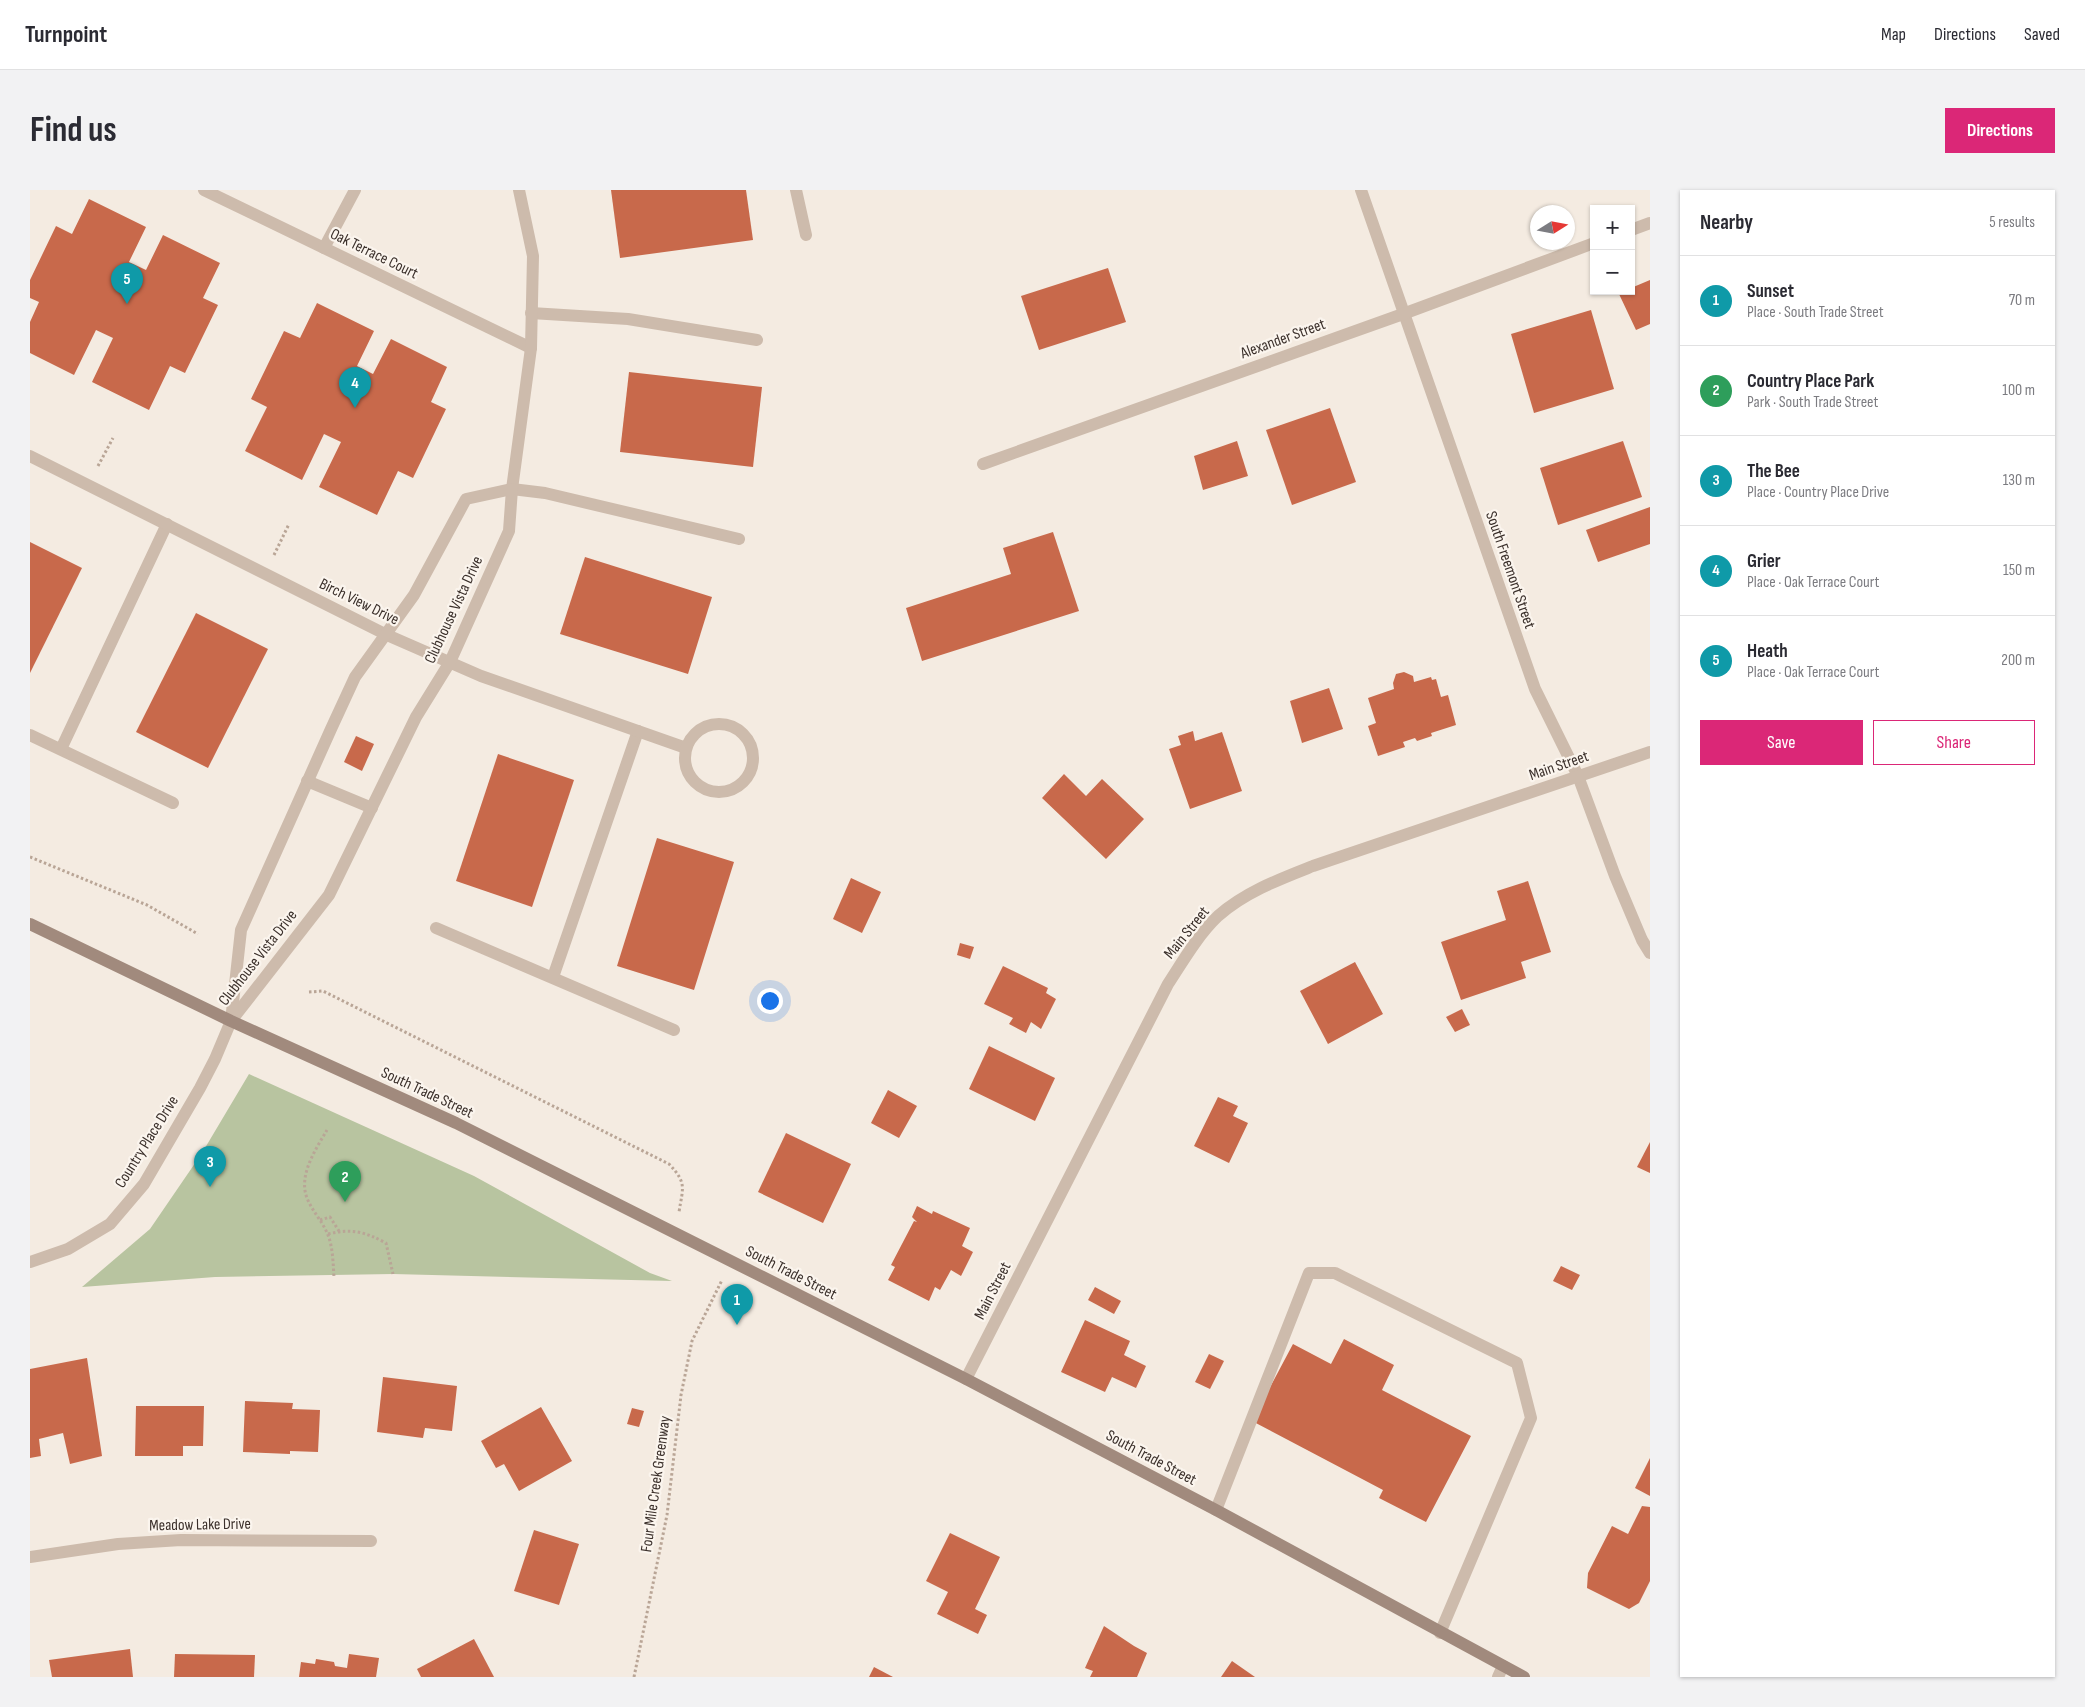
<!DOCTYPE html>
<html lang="en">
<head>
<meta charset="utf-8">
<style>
  :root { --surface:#fff; --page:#f2f2f3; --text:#2b2b33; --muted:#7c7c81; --line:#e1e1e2; --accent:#db2777 }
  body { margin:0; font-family:"Sofia Sans Condensed",sans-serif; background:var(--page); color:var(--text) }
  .controls { position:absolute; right:15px; top:15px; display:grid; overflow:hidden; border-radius:0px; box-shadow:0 1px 4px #0004 }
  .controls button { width:45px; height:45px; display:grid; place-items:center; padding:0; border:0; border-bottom:1px solid var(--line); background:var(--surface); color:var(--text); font:25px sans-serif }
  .compass { position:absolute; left:1500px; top:15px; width:45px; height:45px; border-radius:50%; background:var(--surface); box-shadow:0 1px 4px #0004; rotate:79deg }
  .you { position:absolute; left:739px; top:810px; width:18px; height:18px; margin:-12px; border:4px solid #fff; border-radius:50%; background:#1a73e8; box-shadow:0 0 0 8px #1a73e833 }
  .badge { display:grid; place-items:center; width:32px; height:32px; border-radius:50%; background:var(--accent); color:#fff; font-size:16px; font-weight:700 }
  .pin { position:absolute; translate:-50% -41px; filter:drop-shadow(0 1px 2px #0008) }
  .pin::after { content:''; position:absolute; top:26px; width:18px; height:15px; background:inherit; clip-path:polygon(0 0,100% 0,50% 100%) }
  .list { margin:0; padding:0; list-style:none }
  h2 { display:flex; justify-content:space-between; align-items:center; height:65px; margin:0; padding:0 20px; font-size:21px }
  h2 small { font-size:16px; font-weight:400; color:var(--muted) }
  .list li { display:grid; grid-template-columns:32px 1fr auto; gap:15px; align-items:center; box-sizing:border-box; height:90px; padding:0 20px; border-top:1px solid var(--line) }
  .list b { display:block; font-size:19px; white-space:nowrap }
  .list p { margin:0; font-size:16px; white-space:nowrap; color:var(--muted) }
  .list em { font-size:16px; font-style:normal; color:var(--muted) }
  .actions { display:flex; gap:10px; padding:15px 20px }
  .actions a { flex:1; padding:11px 0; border:1px solid var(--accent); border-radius:0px; text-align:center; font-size:18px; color:var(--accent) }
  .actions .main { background:var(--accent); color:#fff }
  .map { position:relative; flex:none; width:1620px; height:1487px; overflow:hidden; border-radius:0px }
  header { display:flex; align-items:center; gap:30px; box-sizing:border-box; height:70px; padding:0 25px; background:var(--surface); border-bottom:1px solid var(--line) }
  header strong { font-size:24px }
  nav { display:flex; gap:28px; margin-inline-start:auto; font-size:18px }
  .intro { display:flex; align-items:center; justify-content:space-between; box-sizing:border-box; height:120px; padding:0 30px }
  h1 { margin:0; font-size:35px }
  .button { padding:12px 22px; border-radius:0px; background:var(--accent); color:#fff; font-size:18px; font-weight:700 }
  main { display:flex; gap:30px; padding:0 30px }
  aside { flex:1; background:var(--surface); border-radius:0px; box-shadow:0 1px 4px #0004 }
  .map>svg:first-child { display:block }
  .green { fill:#b8c4a0 }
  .building { fill:#c8694b }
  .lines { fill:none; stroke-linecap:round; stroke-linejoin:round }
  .path { stroke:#b9a596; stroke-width:3; stroke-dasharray:2.5 2.5; stroke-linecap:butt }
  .service { stroke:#cdbbac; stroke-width:12 }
  .minor { stroke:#cdbbac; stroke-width:12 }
  .secondary { stroke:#a18a7d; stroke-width:12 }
  .labels { text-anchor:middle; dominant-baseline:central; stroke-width:4.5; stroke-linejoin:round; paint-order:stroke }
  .street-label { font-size:16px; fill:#3b302b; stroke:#fbf5ee }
</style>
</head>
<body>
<header>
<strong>Turnpoint</strong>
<nav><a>Map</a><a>Directions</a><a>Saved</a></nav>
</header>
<div class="intro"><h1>Find us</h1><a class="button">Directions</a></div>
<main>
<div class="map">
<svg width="1620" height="1487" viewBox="0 0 1620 1487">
  <rect width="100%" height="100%" fill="#f4ebe1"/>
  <path class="green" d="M219,884L444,986L620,1083L642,1091L363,1084L185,1087L52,1097L120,1039L172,963Z"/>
  <g class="building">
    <path d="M581,0H716L723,50L590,68Z"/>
    <path d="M59,9L116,37L99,72L116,80L133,45L190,73L173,108L188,115L155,183L140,176L119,220L62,192L83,148L66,140L44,185L0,163V132L9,112L0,108V90L26,36L42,44Z"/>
    <path d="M1078,78L1096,132L1009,160L991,106Z"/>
    <path d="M1620,90V134L1606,140L1589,104L1601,101V98Z"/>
    <path d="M287,113L344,141L327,176L343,184L361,149L417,177L401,212L416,219L383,288L368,281L347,325L289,297L311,252L294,244L272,290L215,261L237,217L221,209L254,141L270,148Z"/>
    <path d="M1561,120L1584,199L1504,223L1481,144Z"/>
    <path d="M599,182L732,197L723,277L590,262Z"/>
    <path d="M1300,218L1326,292L1262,315L1236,240Z"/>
    <path d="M1207,251L1218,286L1173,300L1164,266Z"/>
    <path d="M1593,251L1612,307L1528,335L1510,278Z"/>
    <path d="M1620,317V354L1568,372L1556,340Z"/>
    <path d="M1023,342L1049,421L892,471L876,418L981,384L973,358Z"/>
    <path d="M0,352L52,378L0,483Z"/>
    <path d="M555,367L682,407L658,484L530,444Z"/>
    <path d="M166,423L238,459L178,578L106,542Z"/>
    <path d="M1374,482L1383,486L1384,492L1401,487L1402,490L1406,489L1411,507L1418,505L1426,535L1401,543L1402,546L1387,551L1385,548L1373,552L1375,557L1348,566L1338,536L1346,533L1338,508L1364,499L1363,493L1366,484Z"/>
    <path d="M1299,498L1313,539L1272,553L1260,511Z"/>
    <path d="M1163,541L1165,551L1192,542L1212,601L1160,619L1139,559L1151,555L1148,546Z"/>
    <path d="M326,546L344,554L332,581L314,572Z"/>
    <path d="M468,564L544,590L502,717L426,691Z"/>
    <path d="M1034,584L1056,606L1072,589L1114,629L1076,669L1012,608Z"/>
    <path d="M627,648L704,672L664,800L587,776Z"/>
    <path d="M821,688L851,702L832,743L803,729Z"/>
    <path d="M1498,691L1521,762L1491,772L1496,788L1431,810L1411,752L1476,730L1467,701Z"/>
    <path d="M930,753L944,757L940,769L927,765Z"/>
    <path d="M1325,772L1353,824L1298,854L1270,801Z"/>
    <path d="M973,776L1018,798L1016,803L1026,809L1011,839L1001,832L996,843L979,834L983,828L954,814Z"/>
    <path d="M1432,819L1440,835L1425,842L1416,827Z"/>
    <path d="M959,856L1025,888L1005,931L939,899Z"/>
    <path d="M858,900L887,916L869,948L841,933Z"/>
    <path d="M1188,907L1208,916L1203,926L1218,933L1199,973L1164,956Z"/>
    <path d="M756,943L821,974L793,1033L728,1002Z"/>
    <path d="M1620,952V983L1607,977Z"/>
    <path d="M887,1016L902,1024L903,1021L940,1038L932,1056L943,1062L931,1086L921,1080L910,1100L905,1097L899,1111L858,1090L865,1077L861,1075L884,1031L887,1032L882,1027Z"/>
    <path d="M1531,1076L1550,1085L1542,1100L1523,1091Z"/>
    <path d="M1065,1097L1091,1111L1084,1124L1058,1110Z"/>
    <path d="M1055,1130L1100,1151L1094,1165L1116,1176L1106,1198L1082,1187L1075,1202L1031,1182Z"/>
    <path d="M1314,1149L1364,1175L1352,1200L1441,1246L1396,1332L1349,1308L1353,1300L1222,1231L1263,1154L1301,1174Z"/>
    <path d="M1179,1164L1194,1171L1180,1199L1165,1192Z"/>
    <path d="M57,1168L72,1266L40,1274L33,1243L9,1249L11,1266L0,1268V1179Z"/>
    <path d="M353,1187L427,1196L422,1241L395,1238L393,1248L347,1242Z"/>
    <path d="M215,1211L263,1213L262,1219L290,1220L288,1262L260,1261V1264L213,1262Z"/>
    <path d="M106,1216H174L173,1256H153V1266H105Z"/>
    <path d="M511,1217L542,1271L489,1301L474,1274L466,1278L451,1251Z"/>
    <path d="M602,1218L614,1221L609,1237L597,1234Z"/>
    <path d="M1620,1268V1306L1605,1298Z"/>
    <path d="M1612,1316L1620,1317V1391L1609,1413L1599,1419L1557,1398L1558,1383L1582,1336L1598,1344Z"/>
    <path d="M504,1340L549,1354L529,1415L484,1401Z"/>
    <path d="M920,1343L970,1367L945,1419L957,1425L948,1444L907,1424L918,1402L896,1391Z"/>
    <path d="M1074,1436L1104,1456L1117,1463L1107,1487H1060L1063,1481L1055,1478Z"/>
    <path d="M444,1449L464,1487H391L387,1479Z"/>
    <path d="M100,1459L103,1487H22L19,1470Z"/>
    <path d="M145,1464L225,1465L224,1487H144Z"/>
    <path d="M319,1464L349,1468L346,1487H269L271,1472L285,1474L286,1469L304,1472L305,1476L317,1478Z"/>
    <path d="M1202,1471L1225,1487H1191Z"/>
    <path d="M844,1477L863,1487H839Z"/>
  </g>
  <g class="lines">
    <g class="path">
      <path d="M68,276L83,248"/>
      <path d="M244,365L259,334"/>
      <path d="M0,667L117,715L168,744"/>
      <path d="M279,802L293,801L639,974C657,993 653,997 649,1022"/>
      <path d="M297,940C286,959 268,985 277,1008C282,1021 293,1032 298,1045C303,1058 303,1073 304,1087"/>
      <path d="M290,1030L300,1027L309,1041"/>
      <path d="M298,1044C322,1038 335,1042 356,1053L363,1084"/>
      <path d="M604,1487L637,1325L651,1205L662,1151L692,1090"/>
    </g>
    <g class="service">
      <path d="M766,0L776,45"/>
      <path d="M501,123L598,129L727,150"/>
      <path d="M482,299L515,303L709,349"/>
      <path d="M0,545L143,613"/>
      <path d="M31,559L137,334"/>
      <path d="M277,591L342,618"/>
      <path d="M406,738L644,840"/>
      <path d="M523,787L608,541"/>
      <path d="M1186,1320L1279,1083H1305L1487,1173L1501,1228L1410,1443"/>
      <path d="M1468,1487L1473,1476"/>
    </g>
    <g class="minor">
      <path d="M174,0L501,158"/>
      <path d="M1331,0L1505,499L1548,586L1585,686L1612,750L1620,763"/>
      <path d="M1601,40L1620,33"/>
      <path d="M294,58L325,0"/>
      <path d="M0,266L357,445L451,486L656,558"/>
      <path d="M953,274L1373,124L1564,53"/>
      <circle cx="689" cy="568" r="34"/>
      <path d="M201,831L299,705L386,527L420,472L479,341L482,299L501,158L503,66L489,0"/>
      <path d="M0,1072L38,1059L80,1034L114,994L170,898L185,869L201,831L211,740L301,539L325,487L384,405L436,309L482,299"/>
      <path d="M936,1189L1138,794C1153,771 1168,745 1188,726C1215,702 1250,689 1283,676L1620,562"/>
      <path d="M0,1367L88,1354L151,1350L341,1351"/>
    </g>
    <path class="secondary" d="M0,734L201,831L426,933L936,1189L1186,1320L1494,1487"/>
  </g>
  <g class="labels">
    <g class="street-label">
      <text transform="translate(344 64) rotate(26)">Oak Terrace Court</text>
      <text transform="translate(1253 149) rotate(-20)">Alexander Street</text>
      <text transform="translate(1480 380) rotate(71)">South Freemont Street</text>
      <text transform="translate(329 412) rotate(26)">Birch View Drive</text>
      <text transform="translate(424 420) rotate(-65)">Clubhouse Vista Drive</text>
      <text transform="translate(1529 576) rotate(-19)">Main Street</text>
      <text transform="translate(1157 743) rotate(-51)">Main Street</text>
      <text transform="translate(228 768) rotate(-52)">Clubhouse Vista Drive</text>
      <text transform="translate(397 903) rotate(25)">South Trade Street</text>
      <text transform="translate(117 952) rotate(-58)">Country Place Drive</text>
      <text transform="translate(761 1083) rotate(27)">South Trade Street</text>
      <text transform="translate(963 1101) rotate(-63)">Main Street</text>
      <text transform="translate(1121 1268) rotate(28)">South Trade Street</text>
      <text transform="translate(626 1294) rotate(-82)">Four Mile Creek Greenway</text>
      <text transform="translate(170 1335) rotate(-1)">Meadow Lake Drive</text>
    </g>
  </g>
</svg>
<div class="controls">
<button>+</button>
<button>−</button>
</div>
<svg class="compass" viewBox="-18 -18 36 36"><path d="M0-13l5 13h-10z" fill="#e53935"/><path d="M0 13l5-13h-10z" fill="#7c7c81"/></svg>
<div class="you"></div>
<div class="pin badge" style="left:707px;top:1135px;background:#0f9aa8">1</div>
<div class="pin badge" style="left:315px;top:1012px;background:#2e9e5b">2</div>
<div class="pin badge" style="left:180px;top:997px;background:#0f9aa8">3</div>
<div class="pin badge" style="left:325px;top:218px;background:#0f9aa8">4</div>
<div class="pin badge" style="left:97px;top:114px;background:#0f9aa8">5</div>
</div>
<aside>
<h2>Nearby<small>5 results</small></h2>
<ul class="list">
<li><span class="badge" style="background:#0f9aa8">1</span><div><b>Sunset</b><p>Place · South Trade Street</p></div><em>70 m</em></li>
<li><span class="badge" style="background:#2e9e5b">2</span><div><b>Country Place Park</b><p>Park · South Trade Street</p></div><em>100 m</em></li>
<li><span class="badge" style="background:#0f9aa8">3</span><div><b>The Bee</b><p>Place · Country Place Drive</p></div><em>130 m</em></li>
<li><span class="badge" style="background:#0f9aa8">4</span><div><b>Grier</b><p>Place · Oak Terrace Court</p></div><em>150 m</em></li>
<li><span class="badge" style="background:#0f9aa8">5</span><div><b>Heath</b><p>Place · Oak Terrace Court</p></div><em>200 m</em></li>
</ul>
<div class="actions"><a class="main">Save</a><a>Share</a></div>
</aside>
</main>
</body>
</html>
